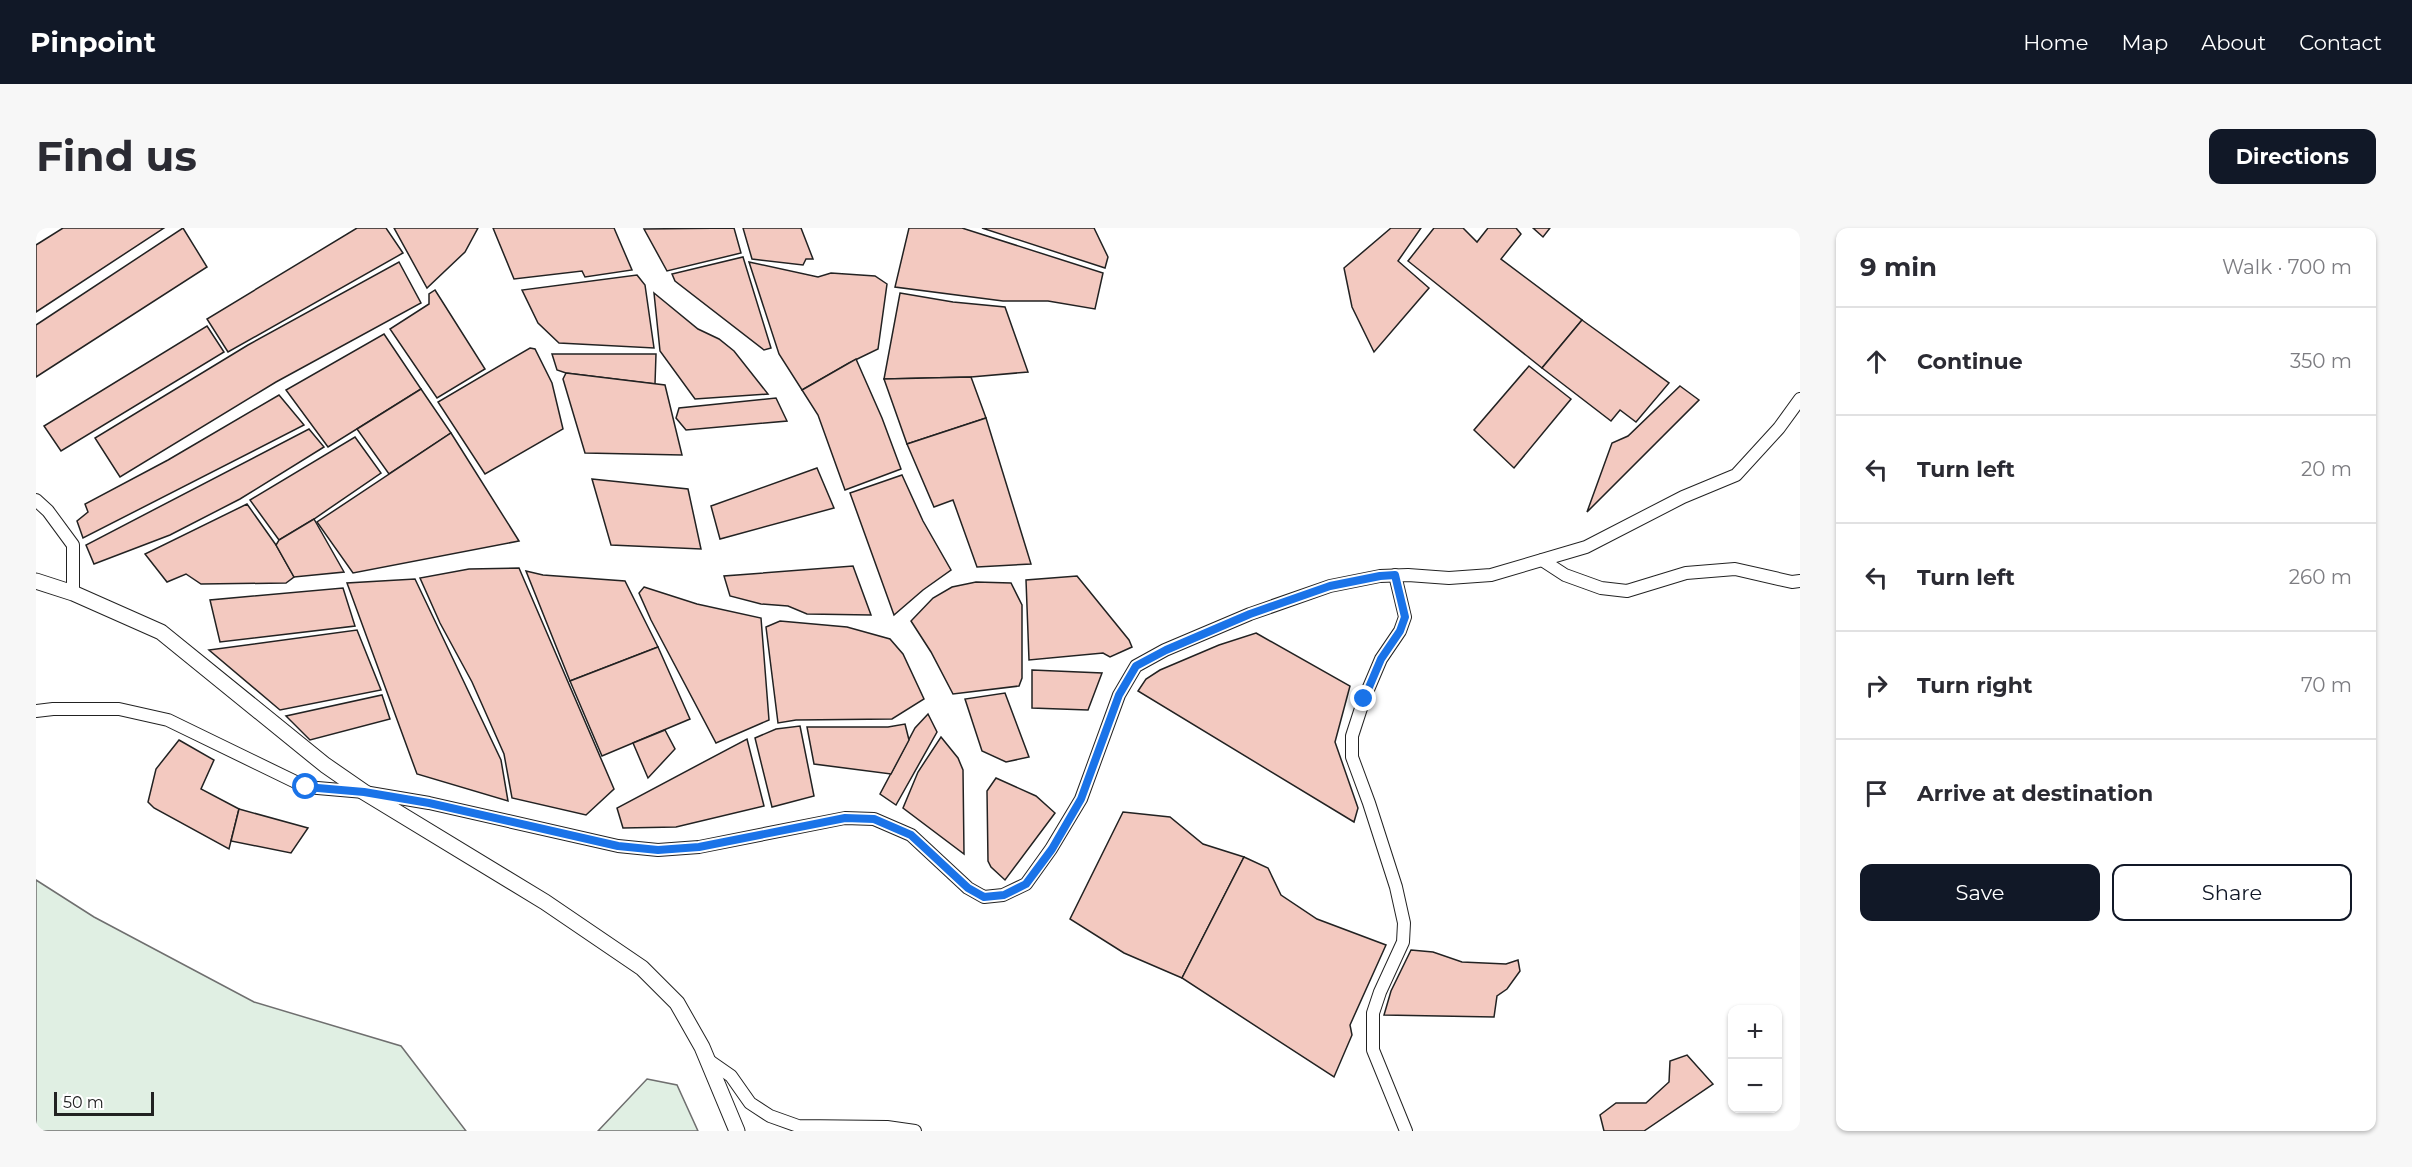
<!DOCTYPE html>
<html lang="en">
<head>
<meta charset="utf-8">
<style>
  :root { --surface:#fff; --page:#f7f7f7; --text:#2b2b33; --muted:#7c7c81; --line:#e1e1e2; --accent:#111827 }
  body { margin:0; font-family:Montserrat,sans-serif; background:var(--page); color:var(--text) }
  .controls { position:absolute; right:18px; bottom:18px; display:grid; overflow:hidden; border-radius:12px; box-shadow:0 2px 4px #0004 }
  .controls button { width:54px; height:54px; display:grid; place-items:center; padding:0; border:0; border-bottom:2px solid var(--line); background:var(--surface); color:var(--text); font:30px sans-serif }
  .scale { position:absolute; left:18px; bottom:15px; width:100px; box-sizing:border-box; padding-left:6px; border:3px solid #222; border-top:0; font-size:16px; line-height:21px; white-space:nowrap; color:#222; -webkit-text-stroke:4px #fff; paint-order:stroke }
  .stop { position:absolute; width:18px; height:18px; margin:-14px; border:4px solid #1a73e8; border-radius:50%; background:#fff }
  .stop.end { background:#1a73e8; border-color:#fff; box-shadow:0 2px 6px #0008 }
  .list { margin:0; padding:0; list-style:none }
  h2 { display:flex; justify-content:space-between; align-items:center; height:78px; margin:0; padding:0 24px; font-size:26px }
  h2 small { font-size:20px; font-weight:400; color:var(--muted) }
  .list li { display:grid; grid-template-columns:39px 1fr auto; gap:18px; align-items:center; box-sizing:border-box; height:108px; padding:0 24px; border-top:2px solid var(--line) }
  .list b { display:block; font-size:22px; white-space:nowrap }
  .list em { font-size:20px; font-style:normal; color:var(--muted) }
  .actions { display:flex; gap:12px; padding:18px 24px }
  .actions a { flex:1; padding:14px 0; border:2px solid var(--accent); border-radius:12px; text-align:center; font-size:21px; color:var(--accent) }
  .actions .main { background:var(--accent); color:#fff }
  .icon { flex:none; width:33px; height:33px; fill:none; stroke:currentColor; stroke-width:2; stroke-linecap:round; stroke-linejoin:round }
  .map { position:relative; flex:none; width:1764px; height:903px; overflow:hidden; border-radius:12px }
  header { display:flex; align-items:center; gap:36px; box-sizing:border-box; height:84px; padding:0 30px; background:var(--accent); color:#fff }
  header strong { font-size:28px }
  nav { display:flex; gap:33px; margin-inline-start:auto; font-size:21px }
  .intro { display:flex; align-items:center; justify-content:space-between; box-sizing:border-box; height:144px; padding:0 36px }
  h1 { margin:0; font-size:42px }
  .button { padding:15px 27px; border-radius:12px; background:var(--accent); color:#fff; font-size:21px; font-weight:700 }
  main { display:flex; gap:36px; padding:0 36px }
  aside { flex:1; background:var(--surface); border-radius:12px; box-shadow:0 2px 4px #0004 }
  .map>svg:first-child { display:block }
  .green { fill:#e0efe3; stroke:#6f6f6f; stroke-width:1.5 }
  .building { fill:#f3c9c0; stroke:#222; stroke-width:1.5 }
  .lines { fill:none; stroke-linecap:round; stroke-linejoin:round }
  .minor-casing { stroke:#222; stroke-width:14 }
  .tertiary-casing { stroke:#222; stroke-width:17 }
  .minor { stroke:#fff; stroke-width:12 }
  .tertiary { stroke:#fff; stroke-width:15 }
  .route { stroke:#1a73e8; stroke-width:8 }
</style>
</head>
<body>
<header>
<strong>Pinpoint</strong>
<nav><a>Home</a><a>Map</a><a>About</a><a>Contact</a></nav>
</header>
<div class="intro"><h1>Find us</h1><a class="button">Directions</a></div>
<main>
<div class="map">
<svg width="1764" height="903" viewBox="0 0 1764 903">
  <rect width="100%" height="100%" fill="#fff"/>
  <g class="green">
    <path d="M0,652L58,689L218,774L365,818L430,903H0Z"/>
    <path d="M611,851L641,857L662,903H562Z"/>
  </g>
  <g class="building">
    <path d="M27,0H128L0,84V17Z"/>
    <path d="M147,0L171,39L0,149V97Z"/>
    <path d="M321,0H350L367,25L192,124L171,91Z"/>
    <path d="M358,0H442L429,24L391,60Z"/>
    <path d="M457,0H578L596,42L549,49L546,43L478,51Z"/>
    <path d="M698,0L705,25L631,43L608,1Z"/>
    <path d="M707,0H765L777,31H770L767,37L716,31Z"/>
    <path d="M873,0H926L1067,45L1059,81L1012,73H967L859,59Z"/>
    <path d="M946,0H1058L1072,29L1069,40Z"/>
    <path d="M1355,0H1385L1362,33L1393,60L1338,124L1316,79L1308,40Z"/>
    <path d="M1398,0H1427L1441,14L1452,0H1480L1485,6L1465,31L1546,92L1506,140L1372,33Z"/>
    <path d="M1497,0H1514L1507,9Z"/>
    <path d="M707,29L735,120L728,122L639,53L636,46Z"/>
    <path d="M363,34L385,75L240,154L84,249L59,210L212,117Z"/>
    <path d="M713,34L782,49L795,45L839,48L851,56L842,121L813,135L766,162L743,126Z"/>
    <path d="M601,47L609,57L618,120L523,115L502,95L486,62Z"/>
    <path d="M399,62L449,141L401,170L354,101L393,76V66Z"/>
    <path d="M618,65L662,101L683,111L698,123L732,166L659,171L624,123Z"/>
    <path d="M864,65L917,74L969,79L992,144L935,149L848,151Z"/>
    <path d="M1546,92L1633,155L1600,194L1584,182L1575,193L1506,140Z"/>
    <path d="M171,98L188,124L25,223L8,198Z"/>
    <path d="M348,106L385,161L292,219L250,162Z"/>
    <path d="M494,120L499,121L516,155L527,201L449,246L402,174Z"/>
    <path d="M516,126H620L619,156L530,145L521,142Z"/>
    <path d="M820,131L846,190L865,241L809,262L782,187L766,162Z"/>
    <path d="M1493,138L1535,171L1478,240L1438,202Z"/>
    <path d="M530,145L629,157L646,227L549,225L527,151Z"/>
    <path d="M935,149L950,190L871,216L848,151Z"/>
    <path d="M1644,158L1663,172L1551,284L1576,215L1592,208Z"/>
    <path d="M385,161L415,205L353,246L321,201Z"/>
    <path d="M243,167L268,197L47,310L41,293L52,284L49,276L132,232Z"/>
    <path d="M740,170L751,193L650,202L640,190L643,180Z"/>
    <path d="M950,190L995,336L941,339L917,272L898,279L871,216Z"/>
    <path d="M273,201L288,219L204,271L134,307L58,336L50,317Z"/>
    <path d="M415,205L483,313L317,345L281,294Z"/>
    <path d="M319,209L345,245L278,291L243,312L214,272Z"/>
    <path d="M781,240L798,280L684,311L675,278Z"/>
    <path d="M866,247L887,293L915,342L887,362L858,387L814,265Z"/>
    <path d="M556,251L652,261L665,321L575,317Z"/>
    <path d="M211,276L240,317L258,349L250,355L165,356L150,346L131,354L109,326Z"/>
    <path d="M278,291L308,344L258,349L240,317L243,312Z"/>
    <path d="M817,338L835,387L771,386L752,378L725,376L694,368L688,348Z"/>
    <path d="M483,340L578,561L550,587L476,570L468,526L436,454L404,395L384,350L433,341Z"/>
    <path d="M490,343L507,347L589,353L622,419L534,453Z"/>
    <path d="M1041,348L1093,412L1096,419L1074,429L1067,425L993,432L990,352Z"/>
    <path d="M379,351L465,532L472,573L381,546L311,355Z"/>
    <path d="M940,354L975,355L986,377V450L983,458L917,466L895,424L875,393L897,370L916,359Z"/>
    <path d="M608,359L661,376L725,390L733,492L680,515L615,392L603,365Z"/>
    <path d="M307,360L319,398L184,414L174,372Z"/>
    <path d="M744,393L811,399L854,411L867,426L888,471L856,491L760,492L742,495L730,399Z"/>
    <path d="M321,402L345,462L244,482L173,422Z"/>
    <path d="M1220,405L1314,458L1299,514L1322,580L1318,594L1102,463L1110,451L1124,442L1183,417Z"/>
    <path d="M622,419L654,491L566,528L534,453Z"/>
    <path d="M996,442L1066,445L1052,482L996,480Z"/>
    <path d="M969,465L993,529L970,534L946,523L929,471Z"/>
    <path d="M346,467L354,491L274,512L250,488Z"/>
    <path d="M892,486L901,504L860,577L844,566L879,500Z"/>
    <path d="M869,496L873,512L855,546L778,536L771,499H852Z"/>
    <path d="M764,498L778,568L736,579L719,510L740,501Z"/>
    <path d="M629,502L639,521L612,550L597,515Z"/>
    <path d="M905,509L922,530L927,542L928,626L867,580L882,544Z"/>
    <path d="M711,511L728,578L640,599L587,600L581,580Z"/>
    <path d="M143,512L178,532L165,561L203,581L193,621L118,580L112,574L120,541Z"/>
    <path d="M960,550L1000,568L1019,585L969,652L955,639L952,633L951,563Z"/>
    <path d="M203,581L272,600L255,625L195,613Z"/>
    <path d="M1087,584L1134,589L1167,616L1208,629L1146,750L1088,725L1034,691Z"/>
    <path d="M1208,629L1232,640L1245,667L1281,691L1350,717L1314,797L1316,807L1298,849L1146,750Z"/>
    <path d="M1375,722L1397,724L1426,734L1470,736L1482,732L1484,743L1471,761L1461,768L1458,789L1348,787L1355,763Z"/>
    <path d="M1651,827L1677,856L1608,903H1568L1564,887L1580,875H1610L1633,854L1634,833Z"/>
  </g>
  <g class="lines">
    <g class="minor-casing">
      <g id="minor">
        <path d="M0,272L12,283L37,317V365"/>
        <path d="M1506,332L1529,347L1565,360L1591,363L1650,345L1699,341L1756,354L1764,353"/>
        <path d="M1359,347L1369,389L1364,403L1345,431L1328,471L1316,508V529L1333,575L1360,659L1368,695L1367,714L1344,764L1337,785V822L1370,903"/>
        <path d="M0,483L17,481H83L132,492L270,559L328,564L393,575L582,618L622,622L663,619L809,590L838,591L875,607L932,660L948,669L967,667L990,656L1015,621L1045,571L1083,467L1100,438L1129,422L1214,386L1294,358L1344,348L1372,347L1413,350L1455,347L1550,319L1647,269L1700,247L1743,200L1764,171"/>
        <path d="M672,832L695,848L714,875L734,888L762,898L851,899L879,903"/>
      </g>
    </g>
    <g class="tertiary-casing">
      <path id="tertiary" d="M0,353L37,365L125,404L289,537L328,564L509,674L606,740L641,775L666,819L701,903"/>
    </g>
    <use href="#minor" class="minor"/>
    <use href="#tertiary" class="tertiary"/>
  </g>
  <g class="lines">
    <path class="route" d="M270,559L328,564L393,575L582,618L622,622L663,619L809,590L838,591L875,607L932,660L948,669L968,667L990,656L1016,621L1045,571L1083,467L1100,438L1130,422L1214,386L1294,358L1344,348L1359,347L1369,389L1364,403L1345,431L1328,471"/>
  </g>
</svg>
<div class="controls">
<button>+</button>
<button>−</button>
</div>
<div class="scale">50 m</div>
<div class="stop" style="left:270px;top:559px"></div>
<div class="stop end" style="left:1328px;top:471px"></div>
</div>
<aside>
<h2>9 min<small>Walk · 700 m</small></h2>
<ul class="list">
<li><svg class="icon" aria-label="ahead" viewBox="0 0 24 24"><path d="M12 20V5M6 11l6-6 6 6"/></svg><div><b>Continue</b></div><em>350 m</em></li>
<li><svg class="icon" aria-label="left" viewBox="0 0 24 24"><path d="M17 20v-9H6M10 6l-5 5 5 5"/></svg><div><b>Turn left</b></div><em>20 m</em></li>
<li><svg class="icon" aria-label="left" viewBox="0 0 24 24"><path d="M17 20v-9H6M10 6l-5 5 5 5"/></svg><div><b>Turn left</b></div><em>260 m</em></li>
<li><svg class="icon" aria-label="right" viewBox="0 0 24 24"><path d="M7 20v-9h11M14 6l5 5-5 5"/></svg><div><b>Turn right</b></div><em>70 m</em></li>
<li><svg class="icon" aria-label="arrive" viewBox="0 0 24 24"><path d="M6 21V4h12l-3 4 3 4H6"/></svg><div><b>Arrive at destination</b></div></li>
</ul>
<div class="actions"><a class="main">Save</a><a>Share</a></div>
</aside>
</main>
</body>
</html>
